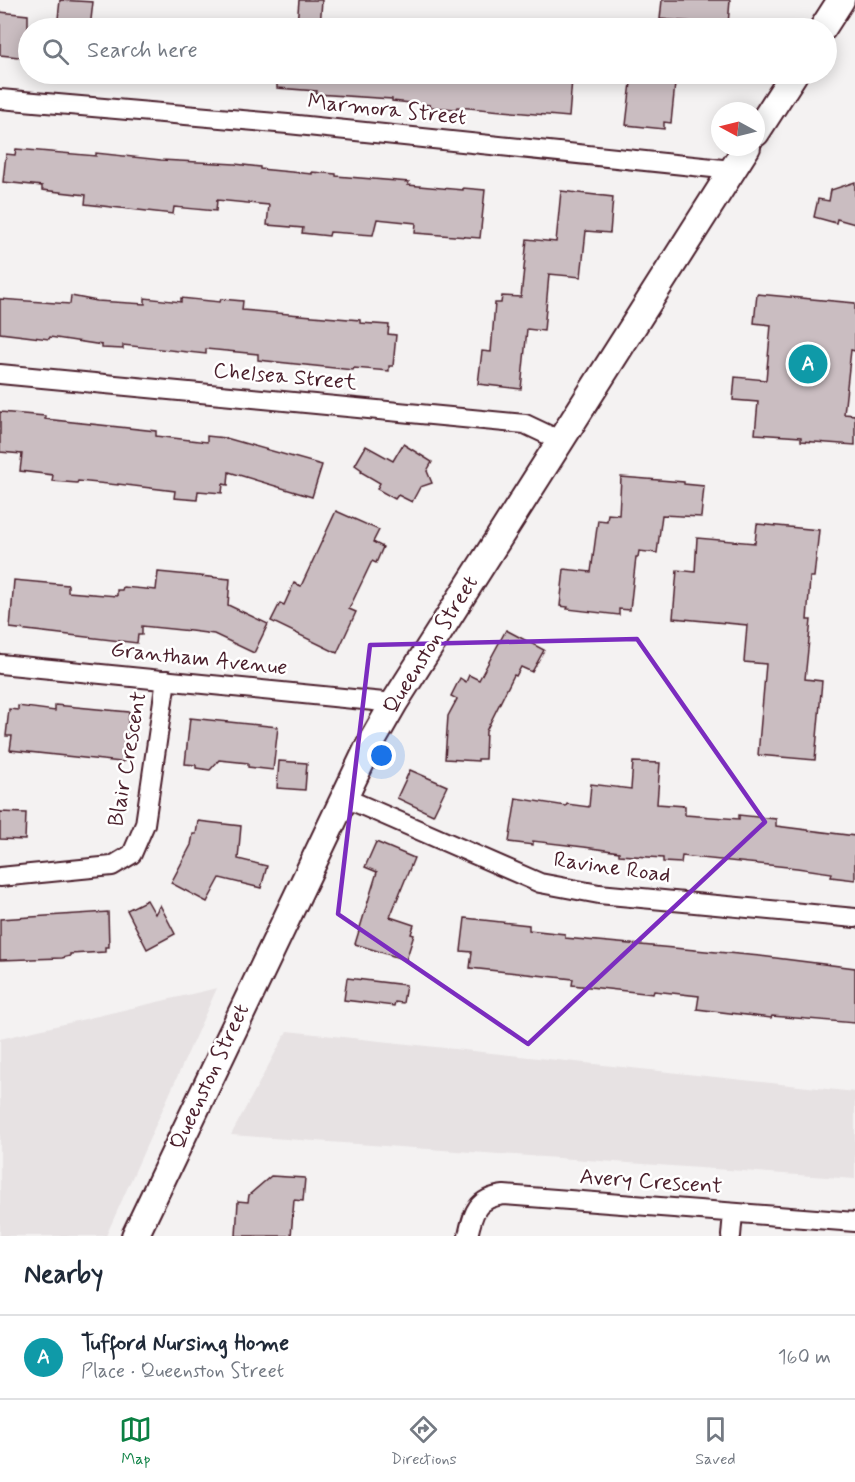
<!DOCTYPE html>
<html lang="en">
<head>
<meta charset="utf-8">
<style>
  :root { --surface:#fff; --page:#f6f6f7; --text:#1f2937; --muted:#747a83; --line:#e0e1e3; --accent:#0b8043 }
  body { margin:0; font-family:Mynerve,sans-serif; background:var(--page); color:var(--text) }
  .compass { position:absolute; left:711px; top:102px; width:54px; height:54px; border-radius:50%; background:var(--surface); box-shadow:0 3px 15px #0003; rotate:277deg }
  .you { position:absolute; left:382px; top:756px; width:21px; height:21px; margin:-15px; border:4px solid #fff; border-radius:50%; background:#1a73e8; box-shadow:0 0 0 9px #1a73e833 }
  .badge { display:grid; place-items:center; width:39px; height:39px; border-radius:50%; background:var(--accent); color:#fff; font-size:20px; font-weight:700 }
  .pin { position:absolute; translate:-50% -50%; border:3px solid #fff; box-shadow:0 2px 6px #0006 }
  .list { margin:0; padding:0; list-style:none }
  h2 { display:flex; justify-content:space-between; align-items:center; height:78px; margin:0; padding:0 24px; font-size:26px }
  h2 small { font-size:20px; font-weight:400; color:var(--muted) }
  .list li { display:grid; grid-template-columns:39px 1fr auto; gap:18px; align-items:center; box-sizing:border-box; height:84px; padding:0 24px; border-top:2px solid var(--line) }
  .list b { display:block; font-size:22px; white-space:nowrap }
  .list p { margin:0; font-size:20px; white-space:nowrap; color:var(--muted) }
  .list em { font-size:20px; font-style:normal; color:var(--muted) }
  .icon { flex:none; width:33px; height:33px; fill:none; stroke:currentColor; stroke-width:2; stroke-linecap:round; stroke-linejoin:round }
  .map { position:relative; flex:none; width:855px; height:1236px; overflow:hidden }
  .search { position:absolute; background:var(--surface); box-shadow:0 3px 15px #0003; left:18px; right:18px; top:18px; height:66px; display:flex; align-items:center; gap:15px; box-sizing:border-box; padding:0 21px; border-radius:33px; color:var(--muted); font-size:22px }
  .sheet { height:162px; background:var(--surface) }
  nav { display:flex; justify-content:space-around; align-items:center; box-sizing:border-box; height:84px; border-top:2px solid var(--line); background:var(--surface); font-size:16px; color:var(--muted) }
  nav a { display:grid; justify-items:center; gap:3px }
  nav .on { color:var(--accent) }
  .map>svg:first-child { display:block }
  .built { fill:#e7e2e3 }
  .building { fill:#cabdc1; stroke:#4a1f2b; stroke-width:1.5 }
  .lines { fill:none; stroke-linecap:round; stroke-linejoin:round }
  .minor-casing { stroke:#4a1f2b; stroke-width:22 }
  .secondary-casing { stroke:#4a1f2b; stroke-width:30 }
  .minor { stroke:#fff; stroke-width:18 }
  .secondary { stroke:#fff; stroke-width:26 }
  .marked { fill:none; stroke:#7b2cbf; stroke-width:4.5; stroke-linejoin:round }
  .labels { text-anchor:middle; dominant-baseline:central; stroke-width:5; stroke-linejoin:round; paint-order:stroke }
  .street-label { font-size:22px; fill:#4a1f2b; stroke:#fff }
</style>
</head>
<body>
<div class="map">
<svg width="855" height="1236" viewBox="0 0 855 1236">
  <rect width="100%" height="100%" fill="#f4f2f2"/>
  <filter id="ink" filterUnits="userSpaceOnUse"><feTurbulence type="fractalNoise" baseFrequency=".0167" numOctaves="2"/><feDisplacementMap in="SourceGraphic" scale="12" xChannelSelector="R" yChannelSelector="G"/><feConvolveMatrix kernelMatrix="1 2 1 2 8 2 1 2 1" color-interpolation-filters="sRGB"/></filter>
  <g filter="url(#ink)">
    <g class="built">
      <path d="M217,988L106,1236H0V1039Z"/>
      <path d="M287,1031L855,1092V1179L231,1135Z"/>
    </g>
    <g class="building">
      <path d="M60,0L93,2L90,28H57Z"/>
      <path d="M299,0H322L320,27L297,25Z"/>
      <path d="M662,0H730L728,25L660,19Z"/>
      <path d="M0,12L28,15V58L0,55Z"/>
      <path d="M277,74H516L572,79L569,117L457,107L456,109L429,107L430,105L392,101V99L316,94L317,91L277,88Z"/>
      <path d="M632,74H676L671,123L664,122V129L626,125Z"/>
      <path d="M16,149L96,156V153L161,160L235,164L260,167V169L312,174V172L336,174V176L409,182L408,185L463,190V188L485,190L480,238L415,233L416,223L377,219L373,235L330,232L329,236L302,233L303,228L267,225L269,205L217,200L216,211L174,207L173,214L85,204L86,195L42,190V186L3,182L6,154L15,155Z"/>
      <path d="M855,182V224L837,219L836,223L814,217L818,199L829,201L831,190Z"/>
      <path d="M561,191L613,197L610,233L586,231L581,277L549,274L544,331L527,329L521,389L478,384L482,351L491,352L495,303H501L502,296L521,297L527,239L556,242Z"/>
      <path d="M757,294L855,303V351L851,350L844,414L855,415V445L801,441V437L755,434L758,402L733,400L735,377L766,380L771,325L754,323Z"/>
      <path d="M71,296L97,301L145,304V298L181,302V298L220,302L221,299L243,301L242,310L360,320V323L389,325L388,334L396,335L393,366H389V371L354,368L353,370L258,360V354L206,349V354L123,345V349L102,348V345L50,337L49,339L0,333V299L70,304Z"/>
      <path d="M0,412L45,416V419L156,431V436L207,442V436L226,438L322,465L312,497L229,472L228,485L223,484L222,493L198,491L197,500L174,498L175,491L118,484V485L78,481L77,483L52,481L53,475L20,471L22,454L0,452Z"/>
      <path d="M403,444L432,462L427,471L432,483L420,487L412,502L398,495L395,499L377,489L380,483L361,472L362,470L355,465L366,446L393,461Z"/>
      <path d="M621,477L684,482V484L704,486L701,517L662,515L657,553L639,551L638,557H636L630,610L619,609V615L567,609L568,607L560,606L564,569L591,572L598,520L607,521L608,514L619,515Z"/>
      <path d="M336,511L379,530L373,542L383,547L376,563L372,561L349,609L356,612L337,653L271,621L280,603L284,605L294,583L301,586Z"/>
      <path d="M757,524L819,530L814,577H810L809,594L807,620H811L805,679L822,681L815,760L758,755L766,664L744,662L747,625L673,618L677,570L695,572L697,538L755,543Z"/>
      <path d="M158,572L230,579L228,605L268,624L254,653L214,634L191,631L142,626V635H138L137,643L10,628L14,580L68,585V592L117,596V590H122L123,587L156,590Z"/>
      <path d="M506,630L544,650L532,672L521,667L516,676L514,675L486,731L485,759H478V761L445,759L448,716L457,699L451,696L460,678L466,682L469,675L479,680Z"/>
      <path d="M55,705L129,712L125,761L121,762L10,750L12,736H6L9,709L18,710V706L55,711Z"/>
      <path d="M190,718L278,727L273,770L248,767V763L219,760L210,770L196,768V765L185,764Z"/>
      <path d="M279,761L307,763L305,790L277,788Z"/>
      <path d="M633,762L660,763L657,804L685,806V815L739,819V815L776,819V826L855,836V880L831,877L832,873L797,868L682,856L681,863L663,862V858L619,855V852L584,847L533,841V845L509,842L516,798L566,806L567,804L589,807L591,784L631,789Z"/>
      <path d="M410,770L447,786L433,815L397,798Z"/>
      <path d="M0,812L26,813L25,840L0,839Z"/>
      <path d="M198,821L241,826L238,859L267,866L261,888L220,878L207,902L171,883L191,845L193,834H196Z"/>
      <path d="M376,842L414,858L390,917L414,925L411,934L414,935L406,960L355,944L377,872L365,867Z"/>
      <path d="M147,900L155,914L160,905L175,934L147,949L127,910Z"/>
      <path d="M108,912L109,947H105V952L70,954V956L62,958L0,960V919Z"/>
      <path d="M465,918L529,925V930L565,934V938L760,956L855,968V1023L772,1016L771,1018L697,1009L699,996L654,991L653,994L572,985L573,979L470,968L472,952L461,951Z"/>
      <path d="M347,978L406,985L403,1003L395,1002L394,1006L344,1000Z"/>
      <path d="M271,1176L305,1178L303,1201L294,1200L291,1236H236L238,1201L248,1202L249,1195Z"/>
    </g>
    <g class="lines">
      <g class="minor-casing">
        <g id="minor">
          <path d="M0,99L288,124L732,170"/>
          <path d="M0,374L525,424L561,441"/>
          <path d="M0,664L394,703"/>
          <path d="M343,797L540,883L599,894L855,918"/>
          <path d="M0,877L112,866L132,854L145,824L166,680"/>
          <path d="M468,1236C473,1212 477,1198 504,1195L855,1222"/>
          <path d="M731,1236L733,1213"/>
        </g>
      </g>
      <g class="secondary-casing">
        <g id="secondary">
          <path d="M823,28L841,0"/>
          <path d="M756,133L794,74"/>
          <path d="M135,1236L367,750L394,703L747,147"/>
        </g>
      </g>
      <use href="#minor" class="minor"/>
      <use href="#secondary" class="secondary"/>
    </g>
  </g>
  <path class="marked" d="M637,639L765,822L528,1044L338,914L370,645Z"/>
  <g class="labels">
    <g class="street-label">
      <text transform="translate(387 110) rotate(6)">Marmora Street</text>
      <text transform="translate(285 377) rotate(5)">Chelsea Street</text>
      <text transform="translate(431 645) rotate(-58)">Queenston Street</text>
      <text transform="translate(199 659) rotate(6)">Grantham Avenue</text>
      <text transform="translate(128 759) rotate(-80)">Blair Crescent</text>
      <text transform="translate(612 868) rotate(8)">Ravine Road</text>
      <text transform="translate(210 1077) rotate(-65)">Queenston Street</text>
      <text transform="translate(651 1182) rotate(4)">Avery Crescent</text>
    </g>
  </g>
</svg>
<svg class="compass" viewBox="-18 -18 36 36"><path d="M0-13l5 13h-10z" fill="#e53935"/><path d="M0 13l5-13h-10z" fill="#747a83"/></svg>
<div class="you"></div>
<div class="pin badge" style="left:808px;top:364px;background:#0f9aa8">A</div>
<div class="search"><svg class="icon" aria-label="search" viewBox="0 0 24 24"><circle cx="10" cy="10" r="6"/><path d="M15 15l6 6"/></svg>Search here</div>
</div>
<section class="sheet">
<h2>Nearby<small></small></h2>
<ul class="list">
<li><span class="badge" style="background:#0f9aa8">A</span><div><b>Tufford Nursing Home</b><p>Place · Queenston Street</p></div><em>160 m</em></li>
</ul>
</section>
<nav>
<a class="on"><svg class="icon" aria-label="map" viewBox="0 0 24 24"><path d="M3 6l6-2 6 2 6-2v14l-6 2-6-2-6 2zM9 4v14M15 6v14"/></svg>Map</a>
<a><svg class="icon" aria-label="directions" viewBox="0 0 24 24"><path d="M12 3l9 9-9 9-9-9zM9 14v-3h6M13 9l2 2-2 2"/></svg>Directions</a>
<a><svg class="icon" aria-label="saved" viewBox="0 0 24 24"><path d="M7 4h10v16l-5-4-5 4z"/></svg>Saved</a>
</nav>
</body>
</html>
